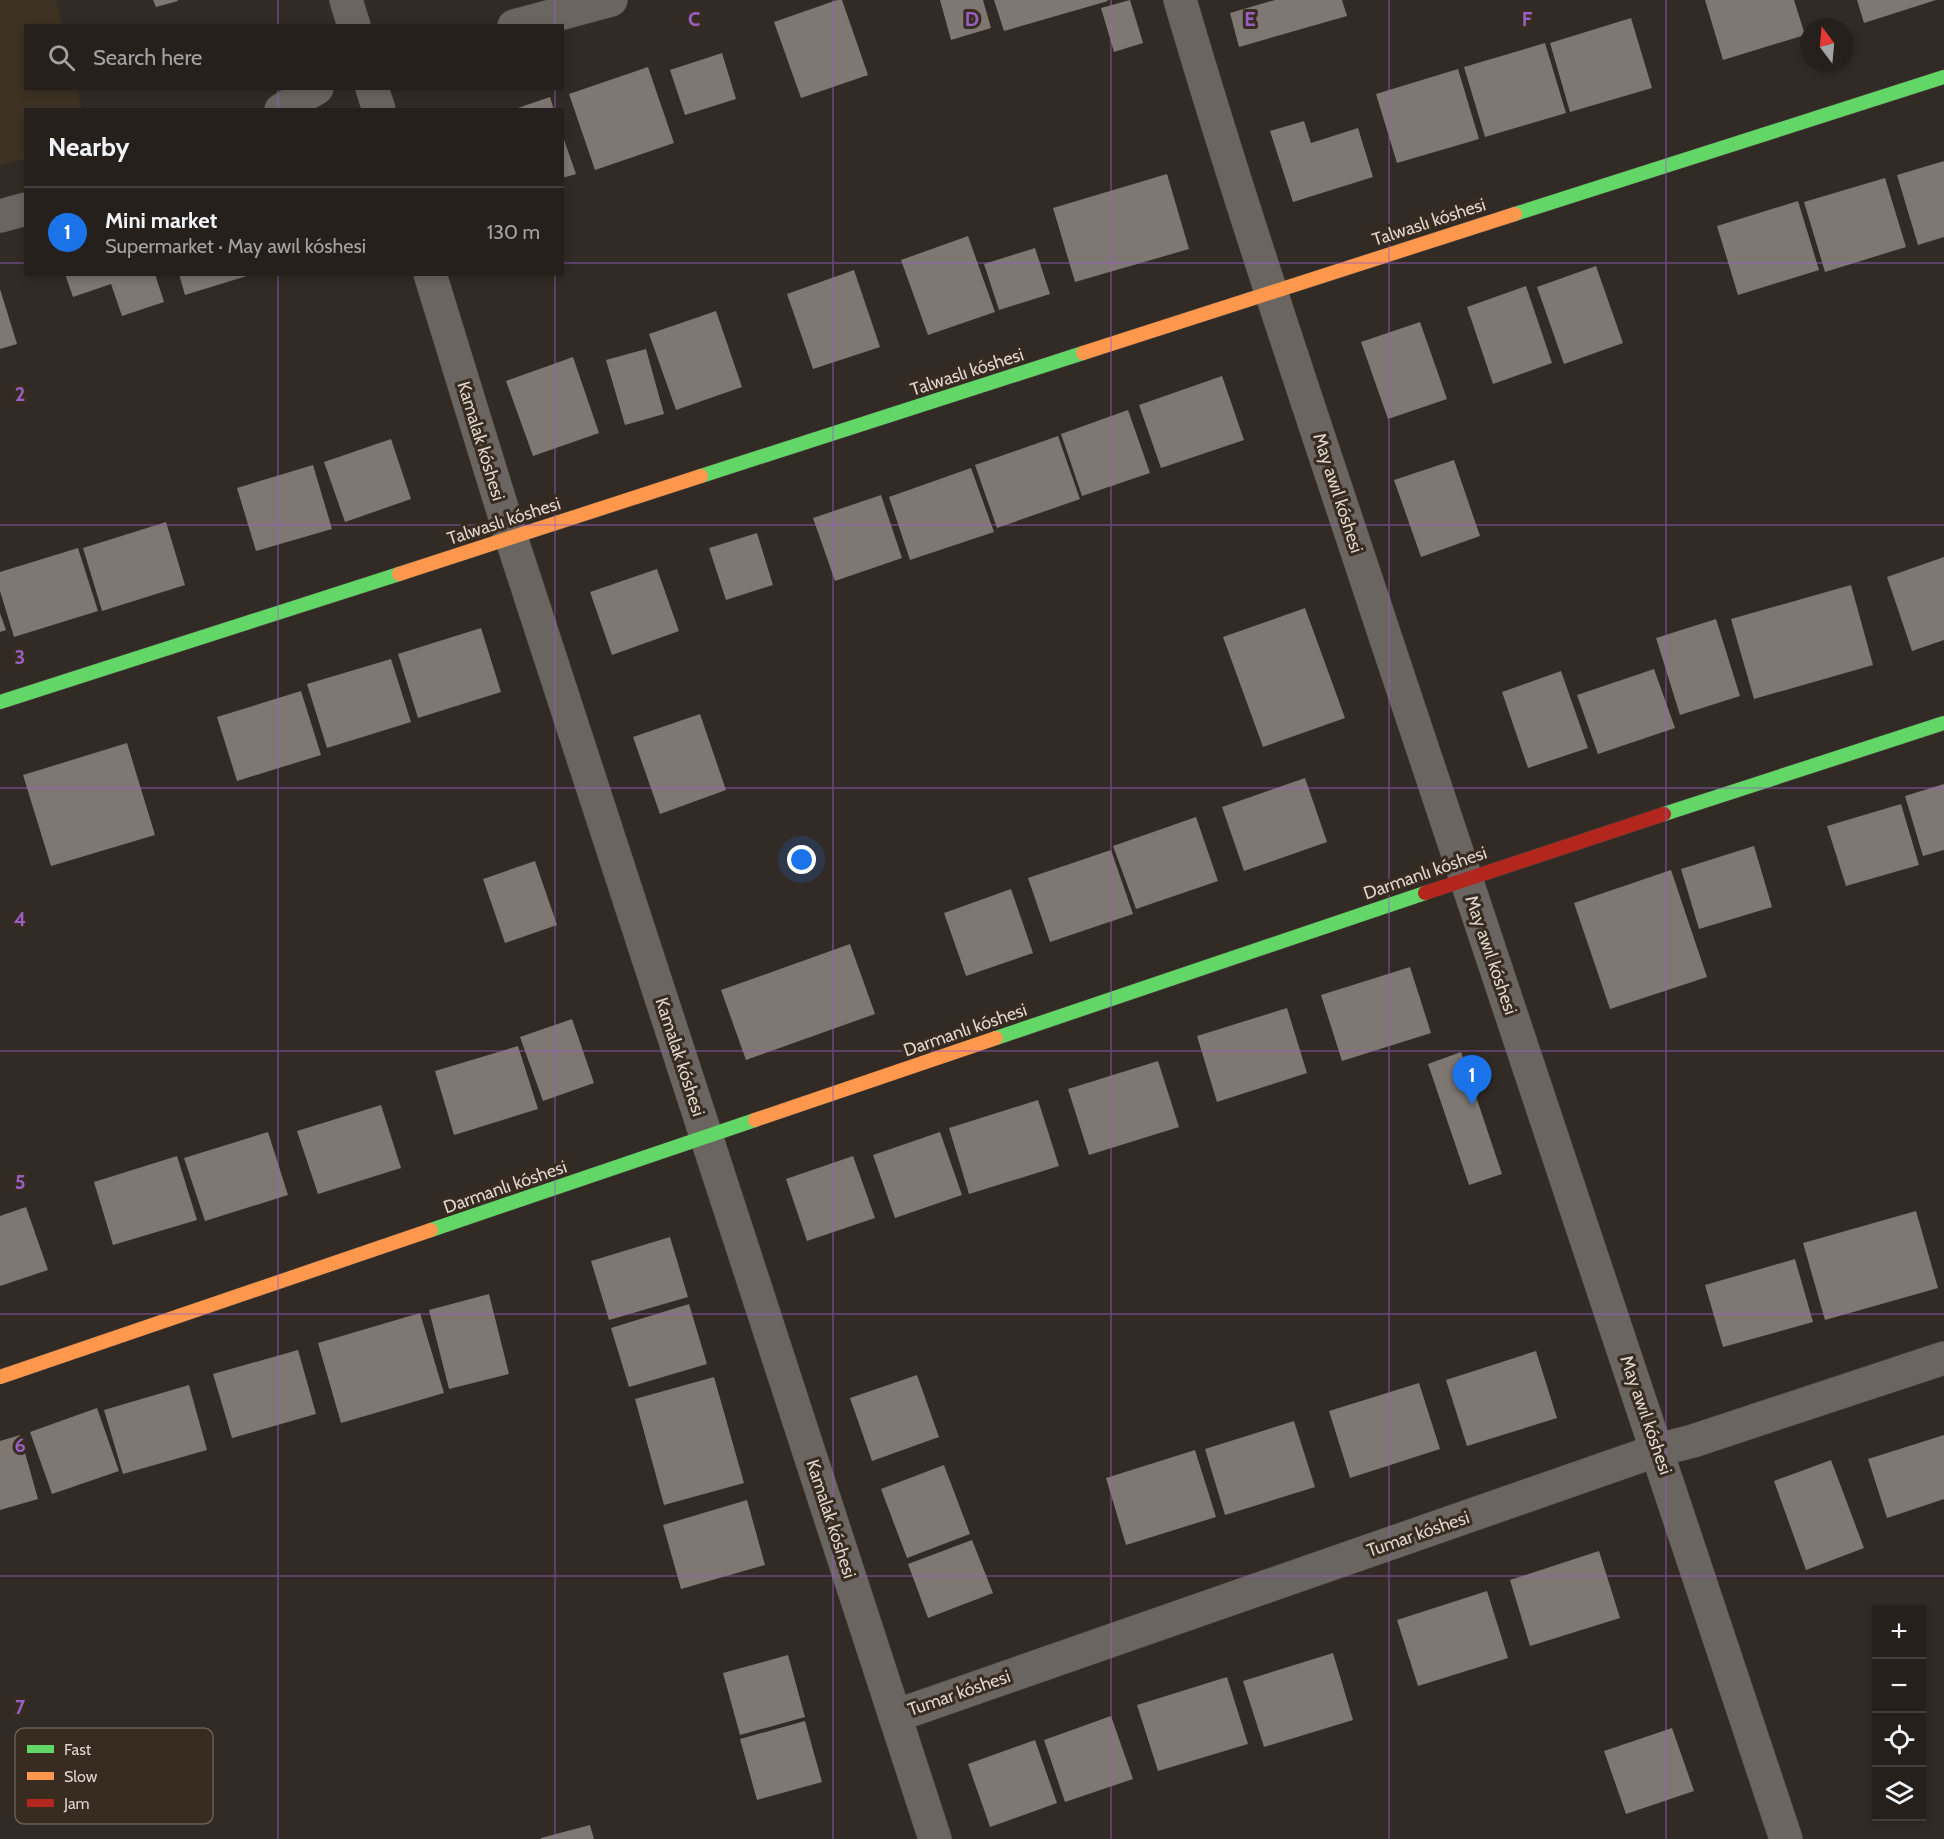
<!DOCTYPE html>
<html lang="en">
<head>
<meta charset="utf-8">
<style>
  :root { --surface:#26201c; --page:#322d29; --text:#f1f3f6; --muted:#a4a3a3; --line:#423e3b; --accent:#1a73e8 }
  body { margin:0; font-family:Cabin,sans-serif; background:var(--page); color:var(--text) }
  .controls { position:absolute; right:18px; bottom:18px; display:grid; overflow:hidden; border-radius:0px; box-shadow:0 3px 9px #0003 }
  .controls button { width:54px; height:54px; display:grid; place-items:center; padding:0; border:0; border-bottom:2px solid var(--line); background:var(--surface); color:var(--text); font:30px sans-serif }
  .compass { position:absolute; left:1800px; top:18px; width:54px; height:54px; border-radius:50%; background:var(--surface); box-shadow:0 3px 9px #0003; rotate:344deg }
  .you { position:absolute; left:802px; top:860px; width:21px; height:21px; margin:-15px; border:4px solid #fff; border-radius:50%; background:#1a73e8; box-shadow:0 0 0 9px #1a73e833 }
  .badge { display:grid; place-items:center; width:39px; height:39px; border-radius:50%; background:var(--accent); color:#fff; font-size:20px; font-weight:700 }
  .pin { position:absolute; translate:-50% -50px; filter:drop-shadow(0 2px 3px #0008) }
  .pin::after { content:''; position:absolute; top:32px; width:21px; height:18px; background:inherit; clip-path:polygon(0 0,100% 0,50% 100%) }
  .list { margin:0; padding:0; list-style:none }
  h2 { display:flex; justify-content:space-between; align-items:center; height:78px; margin:0; padding:0 24px; font-size:26px }
  h2 small { font-size:20px; font-weight:400; color:var(--muted) }
  .list li { display:grid; grid-template-columns:39px 1fr auto; gap:18px; align-items:center; box-sizing:border-box; height:90px; padding:0 24px; border-top:2px solid var(--line) }
  .list b { display:block; font-size:22px; white-space:nowrap }
  .list p { margin:0; font-size:20px; white-space:nowrap; color:var(--muted) }
  .list em { font-size:20px; font-style:normal; color:var(--muted) }
  .icon { flex:none; width:33px; height:33px; fill:none; stroke:currentColor; stroke-width:2; stroke-linecap:round; stroke-linejoin:round }
  .map { position:relative; flex:none; width:1944px; height:1839px; overflow:hidden }
  .search { position:absolute; background:var(--surface); box-shadow:0 3px 9px #0003; left:24px; top:24px; width:540px; height:66px; display:flex; align-items:center; gap:15px; box-sizing:border-box; padding:0 21px; border-radius:0px; color:var(--muted); font-size:22px }
  .panel { position:absolute; background:var(--surface); box-shadow:0 3px 9px #0003; left:24px; top:108px; width:540px; height:168px; border-radius:0px }
  .map>svg:first-child { display:block }
  .medical { fill:#3d3224 }
  .building { fill:#7e7772 }
  .lines { fill:none; stroke-linecap:round; stroke-linejoin:round }
  .street-casing { stroke:#4d4641; stroke-width:34 }
  .fast-casing { stroke:#4d4641; stroke-width:15 }
  .slow-casing { stroke:#4d4641; stroke-width:15 }
  .jam-casing { stroke:#4d4641; stroke-width:15 }
  .street { stroke:#6a6560; stroke-width:33 }
  .fast { stroke:#63d668; stroke-width:14 }
  .slow { stroke:#ff974d; stroke-width:14 }
  .jam { stroke:#b3261e; stroke-width:14 }
  .grid { fill:none; stroke:#995fc4; stroke-width:1.5; stroke-opacity:0.55 }
  .labels { text-anchor:middle; dominant-baseline:central; stroke-width:6; stroke-linejoin:round; paint-order:stroke }
  .street-label { font-size:18px; fill:#ded5ce; stroke:#382b1f }
  .key { fill:#382b1f; stroke:#6a5e54; stroke-width:1.5 }
  .key-label { font-size:16px; fill:#ded5ce }
  .grid-label { font-size:20px; text-anchor:middle; font-weight:bold; fill:#995fc4; stroke:#382b1f; stroke-width:6; stroke-linejoin:round; paint-order:stroke }
</style>
</head>
<body>
<div class="map">
<svg width="1944" height="1839" viewBox="0 0 1944 1839">
  <rect width="100%" height="100%" fill="#322b25"/>
  <path class="medical" d="M0,0H56L62,25L26,26V88L77,89L82,109L26,110L25,159L0,165Z"/>
  <g class="building">
    <path d="M153,0H177L178,1L156,7Z"/>
    <path d="M837,0H842L868,75L801,98L774,22Z"/>
    <path d="M940,0H983L991,28L951,40Z"/>
    <path d="M994,0H1107L1108,1L1004,31Z"/>
    <path d="M1130,0L1143,43L1114,52L1101,8Z"/>
    <path d="M1275,0H1342L1347,16L1239,47L1230,13Z"/>
    <path d="M1705,0H1794L1805,35L1723,60Z"/>
    <path d="M1857,0H1936L1864,23Z"/>
    <path d="M1631,18L1652,88L1570,112L1550,43Z"/>
    <path d="M1545,43L1566,113L1485,137L1464,67Z"/>
    <path d="M722,53L736,99L685,115L670,70Z"/>
    <path d="M648,67L674,143L595,170L569,94Z"/>
    <path d="M1458,69L1479,139L1397,163L1376,94Z"/>
    <path d="M550,97L554,110H515V109Z"/>
    <path d="M1304,121L1311,143L1358,128L1373,177L1293,202L1270,131Z"/>
    <path d="M562,134L576,174L562,178Z"/>
    <path d="M1944,161V237L1918,245L1897,175Z"/>
    <path d="M1167,174L1189,249L1075,282L1053,208Z"/>
    <path d="M1885,178L1906,247L1825,272L1804,202Z"/>
    <path d="M1798,201L1819,270L1738,295L1717,226Z"/>
    <path d="M968,236L995,312L928,335L901,260Z"/>
    <path d="M1035,248L1050,294L999,310L984,264Z"/>
    <path d="M1596,266L1623,343L1564,364L1537,287Z"/>
    <path d="M854,270L880,347L813,369L787,294Z"/>
    <path d="M65,274H155L164,302L122,316L111,284L73,297Z"/>
    <path d="M179,274H250V275L185,295Z"/>
    <path d="M1526,286L1552,363L1493,384L1467,307Z"/>
    <path d="M0,289L17,344L0,349Z"/>
    <path d="M716,311L742,387L676,410L649,334Z"/>
    <path d="M1420,322L1447,399L1388,419L1361,342Z"/>
    <path d="M646,349L664,414L625,425L606,360Z"/>
    <path d="M573,357L599,433L533,456L506,381Z"/>
    <path d="M1222,376L1244,440L1161,468L1139,405Z"/>
    <path d="M1128,410L1150,473L1082,496L1061,434Z"/>
    <path d="M1058,436L1080,499L997,528L975,465Z"/>
    <path d="M391,439L411,499L345,522L324,462Z"/>
    <path d="M1454,460L1480,536L1421,557L1394,480Z"/>
    <path d="M313,465L332,529L256,551L237,488Z"/>
    <path d="M971,468L994,532L910,560L889,497Z"/>
    <path d="M881,495L902,558L835,581L813,518Z"/>
    <path d="M166,522L185,585L102,611L83,548Z"/>
    <path d="M757,533L773,585L726,600L709,548Z"/>
    <path d="M78,548L98,611L14,637L0,591V572Z"/>
    <path d="M1944,557V640L1912,651L1887,577Z"/>
    <path d="M657,569L679,631L612,655L590,592Z"/>
    <path d="M1851,585L1873,665L1754,699L1731,619Z"/>
    <path d="M1305,608L1345,718L1263,747L1223,637Z"/>
    <path d="M0,613L6,630L0,632Z"/>
    <path d="M1716,619L1740,696L1680,715L1656,638Z"/>
    <path d="M481,628L501,692L418,718L398,654Z"/>
    <path d="M391,659L411,722L327,748L307,684Z"/>
    <path d="M1654,669L1675,728L1598,754L1577,695Z"/>
    <path d="M1561,671L1588,748L1528,768L1502,692Z"/>
    <path d="M301,691L321,755L237,781L217,717Z"/>
    <path d="M700,714L726,790L660,814L633,737Z"/>
    <path d="M127,743L155,835L51,866L23,775Z"/>
    <path d="M1305,778L1327,842L1244,871L1222,807Z"/>
    <path d="M1944,784V850L1923,856L1905,796Z"/>
    <path d="M1901,804L1919,865L1846,886L1827,826Z"/>
    <path d="M1196,817L1218,881L1136,909L1113,846Z"/>
    <path d="M1754,846L1772,907L1699,929L1681,869Z"/>
    <path d="M1111,850L1133,914L1050,942L1028,878Z"/>
    <path d="M535,861L557,925L505,943L483,879Z"/>
    <path d="M1671,870L1707,977L1610,1009L1574,903Z"/>
    <path d="M1011,889L1033,953L966,976L944,913Z"/>
    <path d="M850,944L875,1014L746,1060L721,990Z"/>
    <path d="M1410,967L1431,1033L1342,1061L1321,995Z"/>
    <path d="M1287,1008L1307,1073L1217,1102L1197,1036Z"/>
    <path d="M572,1019L594,1083L543,1101L520,1037Z"/>
    <path d="M518,1046L538,1109L454,1135L435,1071Z"/>
    <path d="M1461,1052L1502,1174L1469,1185L1428,1064Z"/>
    <path d="M1158,1061L1179,1127L1089,1155L1068,1089Z"/>
    <path d="M1038,1100L1059,1166L969,1194L949,1128Z"/>
    <path d="M381,1105L401,1168L318,1194L297,1131Z"/>
    <path d="M268,1132L288,1195L205,1221L184,1158Z"/>
    <path d="M940,1132L962,1195L895,1218L873,1155Z"/>
    <path d="M177,1156L197,1220L113,1245L94,1182Z"/>
    <path d="M853,1156L875,1218L807,1241L786,1179Z"/>
    <path d="M26,1207L48,1270L0,1286V1216Z"/>
    <path d="M1916,1211L1938,1288L1825,1320L1803,1243Z"/>
    <path d="M670,1237L688,1297L609,1320L591,1261Z"/>
    <path d="M1795,1259L1813,1322L1723,1347L1705,1285Z"/>
    <path d="M489,1294L509,1374L449,1389L429,1310Z"/>
    <path d="M689,1304L707,1364L629,1387L611,1328Z"/>
    <path d="M420,1313L444,1393L341,1423L318,1343Z"/>
    <path d="M298,1350L316,1414L232,1438L213,1374Z"/>
    <path d="M1536,1351L1557,1418L1467,1446L1446,1380Z"/>
    <path d="M917,1375L939,1437L872,1461L850,1398Z"/>
    <path d="M714,1377L744,1483L664,1505L635,1399Z"/>
    <path d="M1419,1383L1440,1449L1350,1478L1329,1411Z"/>
    <path d="M189,1385L207,1450L123,1474L104,1410Z"/>
    <path d="M97,1408L119,1471L52,1494L30,1432Z"/>
    <path d="M1294,1421L1315,1487L1225,1515L1205,1449Z"/>
    <path d="M20,1435L38,1499L0,1510V1441Z"/>
    <path d="M1944,1435V1499L1887,1518L1868,1459Z"/>
    <path d="M1195,1450L1216,1517L1126,1545L1106,1478Z"/>
    <path d="M1831,1460L1864,1548L1806,1570L1774,1481Z"/>
    <path d="M944,1465L970,1534L907,1558L881,1489Z"/>
    <path d="M747,1500L765,1565L681,1589L663,1525Z"/>
    <path d="M972,1540L993,1593L928,1618L908,1564Z"/>
    <path d="M1599,1551L1620,1618L1530,1646L1510,1580Z"/>
    <path d="M1487,1591L1508,1658L1418,1686L1397,1620Z"/>
    <path d="M1333,1653L1353,1720L1264,1747L1243,1681Z"/>
    <path d="M788,1655L805,1717L740,1735L723,1673Z"/>
    <path d="M1227,1677L1248,1744L1158,1771L1137,1705Z"/>
    <path d="M1111,1716L1133,1779L1065,1802L1044,1740Z"/>
    <path d="M805,1721L822,1782L757,1800L740,1739Z"/>
    <path d="M1672,1728L1694,1791L1626,1814L1604,1751Z"/>
    <path d="M1035,1740L1057,1803L990,1827L968,1764Z"/>
    <path d="M590,1825L594,1839H541V1838Z"/>
  </g>
  <g class="lines">
    <g class="street-casing">
      <g id="street">
        <path d="M346,0L354,26"/>
        <path d="M1180,0C1244,218 1318,433 1389,648C1521,1045 1655,1441 1786,1839"/>
        <path d="M514,26L611,0"/>
        <path d="M372,88L379,110"/>
        <path d="M281,110L317,88"/>
        <path d="M0,216L26,209"/>
        <path d="M430,274L511,537L935,1839"/>
        <path d="M895,1716L1658,1450L1693,1441L1944,1358"/>
      </g>
    </g>
    <g class="fast-casing">
      <g id="fast">
        <path d="M1515,214L1944,77"/>
        <path d="M701,476L1083,353"/>
        <path d="M0,702L399,574"/>
        <path d="M1664,814L1944,723"/>
        <path d="M996,1038L1425,893"/>
        <path d="M431,1230L755,1120"/>
      </g>
    </g>
    <g class="slow-casing">
      <g id="slow">
        <path d="M1083,353L1515,214"/>
        <path d="M399,574L701,476"/>
        <path d="M755,1120L996,1038"/>
        <path d="M0,1377L431,1230"/>
      </g>
    </g>
    <g class="jam-casing">
      <path id="jam" d="M1425,893L1664,814"/>
    </g>
    <use href="#street" class="street"/>
    <use href="#fast" class="fast"/>
    <use href="#slow" class="slow"/>
    <use href="#jam" class="jam"/>
  </g>
  <path class="grid" d="M278,0V26M555,0V26M833,0V1839M1111,0V1839M1389,0V1839M1666,0V1839M278,88V110M555,88V110M0,263H26M562,263H1944M278,274V1839M555,274V1839M0,525H1944M0,788H1944M0,1051H1944M0,1314H1944M0,1576H1944"/>
  <g class="labels">
    <g class="street-label">
      <text transform="translate(1429 222) rotate(-18)">Talwaslı kóshesi</text>
      <text transform="translate(967 372) rotate(-18)">Talwaslı kóshesi</text>
      <text transform="translate(481 441) rotate(73)">Kamalak kóshesi</text>
      <text transform="translate(1338 493) rotate(72)">May awıl kóshesi</text>
      <text transform="translate(504 521) rotate(-18)">Talwaslı kóshesi</text>
      <text transform="translate(1425 873) rotate(-19)">Darmanlı kóshesi</text>
      <text transform="translate(1491 955) rotate(71)">May awıl kóshesi</text>
      <text transform="translate(965 1030) rotate(-19)">Darmanlı kóshesi</text>
      <text transform="translate(680 1057) rotate(72)">Kamalak kóshesi</text>
      <text transform="translate(505 1187) rotate(-19)">Darmanlı kóshesi</text>
      <text transform="translate(1646 1415) rotate(71)">May awıl kóshesi</text>
      <text transform="translate(831 1519) rotate(72)">Kamalak kóshesi</text>
      <text transform="translate(1418 1534) rotate(-19)">Tumar kóshesi</text>
      <text transform="translate(959 1693) rotate(-19)">Tumar kóshesi</text>
    </g>
  </g>
  <rect x="15" y="1728" width="198" height="96" rx="9" class="key"/>
  <rect x="27" y="1745" width="27" height="8" fill="#63d668"/>
  <rect x="27" y="1772" width="27" height="8" fill="#ff974d"/>
  <rect x="27" y="1799" width="27" height="8" fill="#b3261e"/>
  <g class="key-label">
    <text x="64" y="1755">Fast</text>
    <text x="64" y="1782">Slow</text>
    <text x="64" y="1809">Jam</text>
  </g>
  <g class="grid-label">
    <text x="694" y="26">C</text>
    <text x="972" y="26">D</text>
    <text x="1250" y="26">E</text>
    <text x="1527" y="26">F</text>
    <text x="20" y="401">2</text>
    <text x="20" y="664">3</text>
    <text x="20" y="926">4</text>
    <text x="20" y="1189">5</text>
    <text x="20" y="1452">6</text>
    <text x="20" y="1714">7</text>
  </g>
</svg>
<div class="controls">
<button>+</button>
<button>−</button>
<button><svg class="icon" aria-label="locate" viewBox="0 0 24 24"><circle cx="12" cy="12" r="6"/><path d="M12 2v4M12 18v4M2 12h4M18 12h4"/></svg></button>
<button><svg class="icon" aria-label="layers" viewBox="0 0 24 24"><path d="M12 4l9 5-9 5-9-5zM3 14l9 5 9-5"/></svg></button>
</div>
<svg class="compass" viewBox="-18 -18 36 36"><path d="M0-13l5 13h-10z" fill="#e53935"/><path d="M0 13l5-13h-10z" fill="#a4a3a3"/></svg>
<div class="you"></div>
<div class="pin badge" style="left:1472px;top:1105px">1</div>
<div class="search"><svg class="icon" aria-label="search" viewBox="0 0 24 24"><circle cx="10" cy="10" r="6"/><path d="M15 15l6 6"/></svg>Search here</div>
<section class="panel">
<h2>Nearby<small></small></h2>
<ul class="list">
<li><span class="badge">1</span><div><b>Mini market</b><p>Supermarket · May awıl kóshesi</p></div><em>130 m</em></li>
</ul>
</section>
</div>
</body>
</html>
